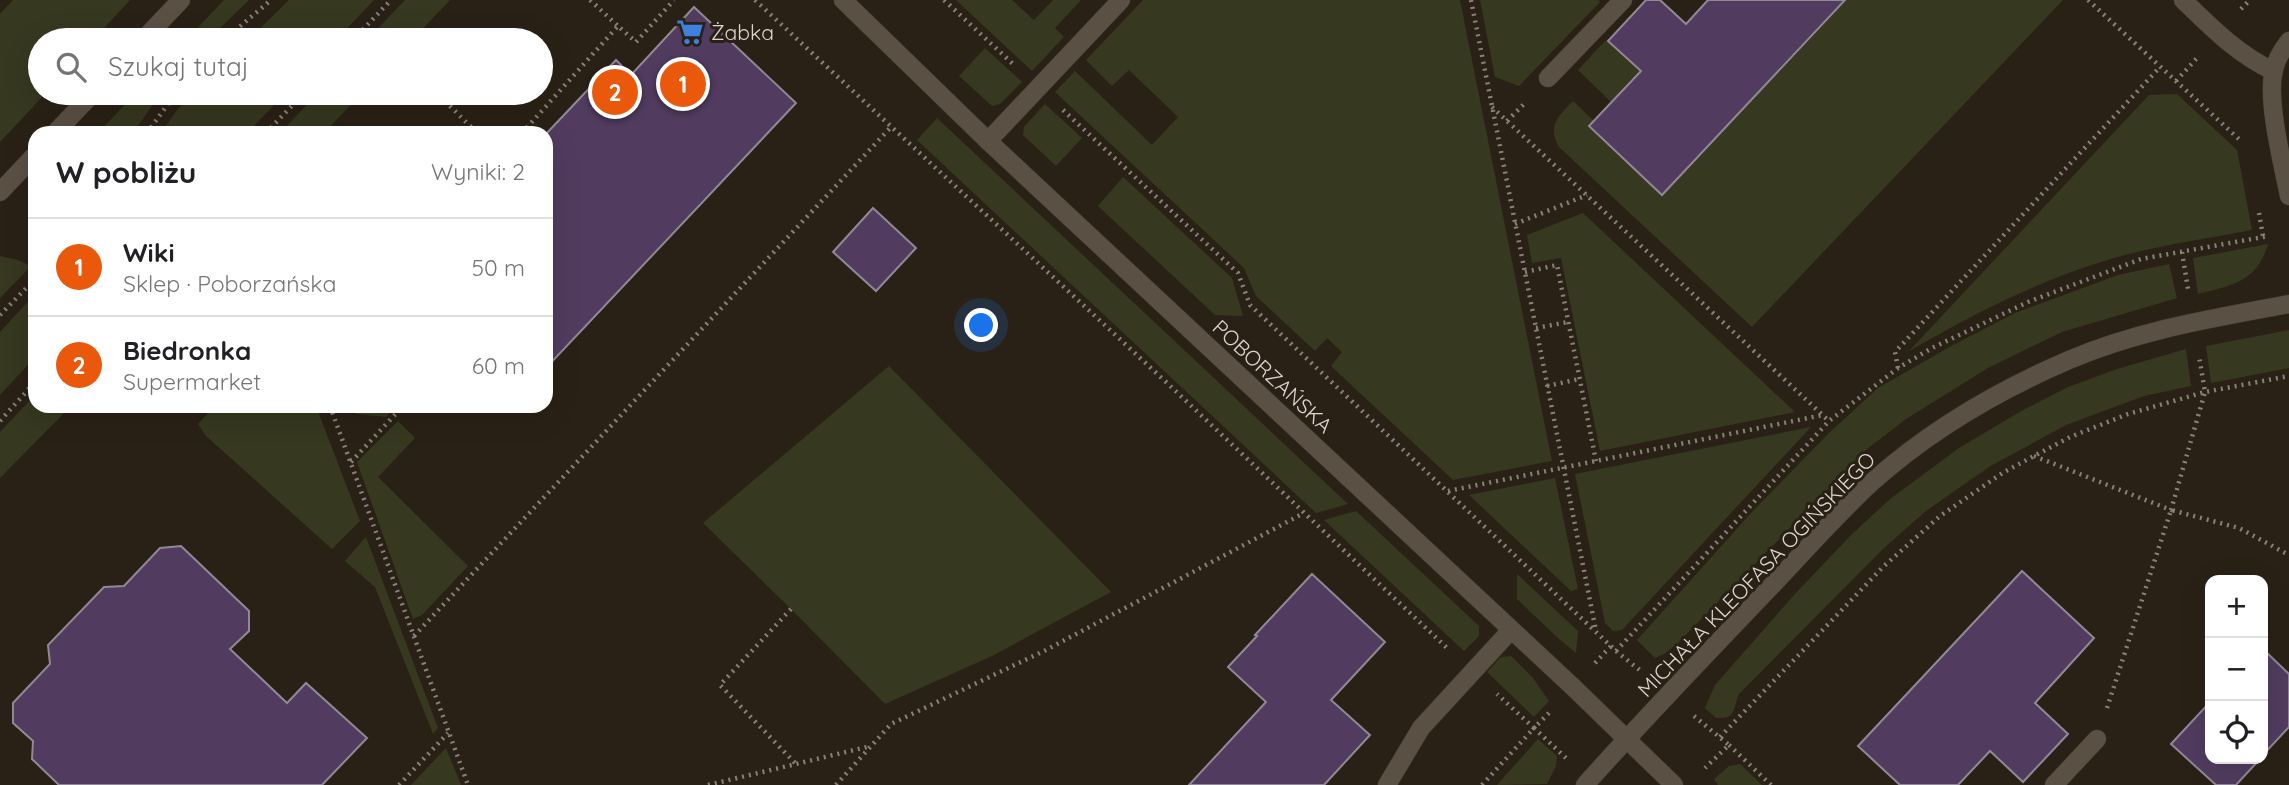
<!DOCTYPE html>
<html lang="pl">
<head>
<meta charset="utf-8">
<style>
  :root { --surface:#fff; --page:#f2f2f2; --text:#202124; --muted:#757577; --line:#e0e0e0; --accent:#ea580c }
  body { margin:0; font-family:Quicksand,sans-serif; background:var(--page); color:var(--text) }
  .controls { position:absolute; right:21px; bottom:21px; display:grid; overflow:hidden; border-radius:14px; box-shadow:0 7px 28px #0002 }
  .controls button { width:63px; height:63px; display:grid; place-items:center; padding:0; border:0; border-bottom:2px solid var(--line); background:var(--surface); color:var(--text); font:35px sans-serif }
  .you { position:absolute; left:982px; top:326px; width:24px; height:24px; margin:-18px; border:5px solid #fff; border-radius:50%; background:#1a73e8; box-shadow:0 0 0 10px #1a73e833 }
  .badge { display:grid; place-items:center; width:46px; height:46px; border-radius:50%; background:var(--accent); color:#fff; font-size:23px; font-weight:700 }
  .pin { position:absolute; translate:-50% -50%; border:4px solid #fff; box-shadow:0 2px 7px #0006 }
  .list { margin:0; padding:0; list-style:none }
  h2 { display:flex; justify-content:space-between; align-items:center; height:91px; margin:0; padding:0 28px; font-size:30px }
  h2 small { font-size:23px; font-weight:400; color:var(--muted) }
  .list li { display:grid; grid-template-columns:46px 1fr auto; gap:21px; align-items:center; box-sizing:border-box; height:98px; padding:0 28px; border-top:2px solid var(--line) }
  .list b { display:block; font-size:26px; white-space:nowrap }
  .list p { margin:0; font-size:23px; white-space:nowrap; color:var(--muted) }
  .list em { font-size:23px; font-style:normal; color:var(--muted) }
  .icon { flex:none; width:38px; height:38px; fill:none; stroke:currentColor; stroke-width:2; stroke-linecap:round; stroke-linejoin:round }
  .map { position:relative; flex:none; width:2289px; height:785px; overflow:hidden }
  .search { position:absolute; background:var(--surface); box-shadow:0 7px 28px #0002; left:28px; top:28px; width:525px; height:77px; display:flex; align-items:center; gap:18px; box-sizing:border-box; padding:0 24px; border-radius:38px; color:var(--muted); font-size:26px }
  .panel { position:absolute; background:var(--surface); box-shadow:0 7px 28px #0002; left:28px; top:126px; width:525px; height:287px; border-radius:21px }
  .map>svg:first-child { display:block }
  .green { fill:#373820 }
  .building { fill:#513c5f; stroke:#918896; stroke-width:2 }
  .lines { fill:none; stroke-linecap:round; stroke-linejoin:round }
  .minor-casing { stroke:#433b34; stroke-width:19 }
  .secondary-casing { stroke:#433b34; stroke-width:19 }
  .path { stroke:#898179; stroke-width:4.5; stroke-dasharray:2 5; stroke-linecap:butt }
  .minor { stroke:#5b5044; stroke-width:18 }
  .secondary { stroke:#5b5044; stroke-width:18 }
  .labels { text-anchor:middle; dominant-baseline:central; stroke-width:6; stroke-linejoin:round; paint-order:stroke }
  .poi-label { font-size:21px; fill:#ddd6d0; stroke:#2a2116; text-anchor:start }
  .street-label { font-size:21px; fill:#ddd6d0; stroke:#2a2116 }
</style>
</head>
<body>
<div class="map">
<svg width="2289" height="785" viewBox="0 0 2289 785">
  <rect width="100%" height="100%" fill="#2a2116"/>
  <g class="green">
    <path d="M13,0H130L93,40H40V93H46L0,142V14Z"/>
    <path d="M224,0H249L208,40H186Z"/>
    <path d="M289,0H374L336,40H248Z"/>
    <path d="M405,0H450L412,40H367Z"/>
    <path d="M956,0H1012L1034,20L1053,0H1081L1055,28L1064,37L1032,71Z"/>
    <path d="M1143,0H1460L1552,461L1453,480L1331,366L1342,352L1327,338L1315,351L1256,296L1244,268L1055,92L1075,71L1152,145L1178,117L1129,70L1112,86L1086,60Z"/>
    <path d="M1480,0H1598L1600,2L1519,86L1495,77Z"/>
    <path d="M1845,0H2063L1752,327L1559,147C1547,126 1558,116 1573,101L1594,121L1590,127L1662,195Z"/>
    <path d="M1605,41H1608L1641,71L1612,103L1578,70Z"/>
    <path d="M985,48L1022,82L1000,104L992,106L959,76Z"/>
    <path d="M136,93H161L133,133H98Z"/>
    <path d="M194,93H286L247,133H161L177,110Z"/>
    <path d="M318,93H362L324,133H280Z"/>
    <path d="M2177,94L2237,150L2252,230C2206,239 2159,245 2114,258C2041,279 1974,314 1909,351L2149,95Z"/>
    <path d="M1045,104L1082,138L1056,166L1023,135L1024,127Z"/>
    <path d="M937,118L1348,504L1316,513L917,140Z"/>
    <path d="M1123,177L1232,278L1243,316L1215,315L1098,206Z"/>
    <path d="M1583,213L1795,412L1600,451L1561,258L1532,263L1527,235Z"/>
    <path d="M2268,244C2257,282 2233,285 2198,294L2193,258Z"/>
    <path d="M0,256L18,260L31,266L0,298Z"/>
    <path d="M2169,264L2177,298L2062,332L1988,368L1906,419L1867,449L1677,644L1664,654L1655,658L1637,640L1751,513L1829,433L1878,388L1953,345L2015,313L2118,275Z"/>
    <path d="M35,294V357L0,395V332Z"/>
    <path d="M2289,330V368L2211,383L2206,346Z"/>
    <path d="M2186,349L2191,386L2144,396L2066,425L1989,467L1926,511L1885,547L1739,694C1732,710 1737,719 1716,718L1705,708L1715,685L1794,595L1851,535L1890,499L1959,448L2023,410L2068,387L2117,369Z"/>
    <path d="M889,366L1111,592L992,656L885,704L791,609L703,523Z"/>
    <path d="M35,395V406H71L0,478V432Z"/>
    <path d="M206,406H316L360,521L332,549L206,436L198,424L210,411Z"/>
    <path d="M347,406H396L386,417L357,414Z"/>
    <path d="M398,421L415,438L378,477L468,566L422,615L413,619L357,462Z"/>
    <path d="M1811,427L1622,630L1613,631L1605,623L1575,474Z"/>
    <path d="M1555,478L1578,589L1571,591L1469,495Z"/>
    <path d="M1356,511L1479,626V636L1464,651L1324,520Z"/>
    <path d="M366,537L438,728L433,734L375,587L345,561Z"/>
    <path d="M1517,574L1578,631L1576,653L1558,638L1517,599Z"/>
    <path d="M1511,656L1533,678L1549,701L1534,717L1487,672L1501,657Z"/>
    <path d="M1538,739L1557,756L1556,766L1547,784L1497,785Z"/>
    <path d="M446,748L461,785H411Z"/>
    <path d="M1740,764L1762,785H1718L1714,779L1729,766Z"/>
  </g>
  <g class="building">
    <path d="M1646,0H1660L1686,24L1708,0H1845L1662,195L1589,126L1641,71L1608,41Z"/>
    <path d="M694,7L796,103L546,368V134L616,60L631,75Z"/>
    <path d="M873,208L916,248L876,291L833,252Z"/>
    <path d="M181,546L249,611V631L230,649L287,703L306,683L367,738L322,785H59L32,759L33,741L13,723V703L50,664L48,645L104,587L124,586L160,548Z"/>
    <path d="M2022,571L2094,638L2035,703L2068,734L2023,782L1990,751L1958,785H1900L1858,746Z"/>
    <path d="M1312,574L1385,642L1331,700L1370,735L1324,785H1189L1266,702L1228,667L1257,636L1255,635Z"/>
    <path d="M2263,649L2289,674V727L2263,755Z"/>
    <path d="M2210,702V759H2260L2236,785H2216L2171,744Z"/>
  </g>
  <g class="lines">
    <g class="minor-casing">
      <g id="minor">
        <path d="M843,0L988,141L1573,687L1674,785"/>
        <path d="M2183,0C2211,27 2237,54 2273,71"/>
        <path d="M2289,41C2282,50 2276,59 2274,70C2266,99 2283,165 2289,196"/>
        <path d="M1548,78L1623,0"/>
        <path d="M988,141L1121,0"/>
        <path d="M1387,785L1421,728L1511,630"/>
        <path d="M1585,785C1641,722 1700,661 1758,600C1796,561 1832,519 1872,482C1929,431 1999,390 2069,360C2139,330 2214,318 2289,304"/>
        <path d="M2054,785L2097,739"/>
      </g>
    </g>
    <g class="secondary-casing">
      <g id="secondary">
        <path d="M143,40L181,0"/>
        <path d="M55,133L93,93"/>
        <path d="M0,192L35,155"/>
      </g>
    </g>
    <g class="path">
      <path d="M590,0L618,26"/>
      <path d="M755,0L1166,382L1447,648"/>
      <path d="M944,0L1013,64"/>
      <path d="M1471,0L1596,631"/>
      <path d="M2088,0L2241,141"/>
      <path d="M2241,9L2250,0"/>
      <path d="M224,40L271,0"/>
      <path d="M353,40L391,0"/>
      <path d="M2176,81L2197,58"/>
      <path d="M440,96L477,133"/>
      <path d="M1492,107L1829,421"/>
      <path d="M1063,110L1238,273L1250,305L1616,651L1642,672"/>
      <path d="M1507,121L1526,102"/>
      <path d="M147,133L176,93"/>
      <path d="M266,133L304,93"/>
      <path d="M522,133L618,26L636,42L674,0"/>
      <path d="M2259,213L2263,236"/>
      <path d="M1515,224L1587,195"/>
      <path d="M2182,252L2188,289"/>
      <path d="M1525,272L1557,265L1596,461"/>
      <path d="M0,315L35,279"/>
      <path d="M1536,328L1568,322"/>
      <path d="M1898,368L1895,352L2160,67"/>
      <path d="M1547,386L1579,379"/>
      <path d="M330,406L468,785"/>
      <path d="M0,421L35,382"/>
      <path d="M2034,456L2171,510L2205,392L2199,356"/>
      <path d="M351,462L403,406"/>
      <path d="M1448,491L1823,415"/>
      <path d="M791,609L720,685L796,764"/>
      <path d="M414,636L892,126"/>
      <path d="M1616,651L1829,421L1898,368L1932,348L2028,302L2141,259L2269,236"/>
      <path d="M1595,663L1611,646"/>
      <path d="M2107,708L2171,510L2239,528L2289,555"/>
      <path d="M1549,713L1534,728L1566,758"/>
      <path d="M1694,716L1729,745L1705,768"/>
      <path d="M1720,737L1883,567L1940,516L2004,472L2070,437L2128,414L2205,392L2289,376"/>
      <path d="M1729,745L1771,785"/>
      <path d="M399,785L448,733"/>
      <path d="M708,785L871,746"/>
      <path d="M836,785L891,724L1046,650L1304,513"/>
      <path d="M1482,785L1534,728L1497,694"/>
    </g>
    <use href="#minor" class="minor"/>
    <use href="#secondary" class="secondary"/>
  </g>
  <defs>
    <g id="supermarket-bare" transform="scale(2.1)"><path d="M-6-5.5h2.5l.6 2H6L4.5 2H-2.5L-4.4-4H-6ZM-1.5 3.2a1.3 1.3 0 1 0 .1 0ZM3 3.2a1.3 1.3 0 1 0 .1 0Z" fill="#3f7fe0" stroke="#2a2116" stroke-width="2.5" paint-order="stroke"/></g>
  </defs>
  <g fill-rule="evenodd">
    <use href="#supermarket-bare" x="690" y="32"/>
  </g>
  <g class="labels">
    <g class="poi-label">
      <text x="711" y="32">Żabka</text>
    </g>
    <g class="street-label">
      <text transform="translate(1273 376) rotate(43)">POBORZAŃSKA</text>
      <text transform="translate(1756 574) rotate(-46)">MICHAŁA KLEOFASA OGIŃSKIEGO</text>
    </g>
  </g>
</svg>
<div class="controls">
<button>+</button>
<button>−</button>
<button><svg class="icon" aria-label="locate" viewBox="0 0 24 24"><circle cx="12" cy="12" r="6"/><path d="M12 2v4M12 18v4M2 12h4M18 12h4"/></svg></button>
</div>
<div class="you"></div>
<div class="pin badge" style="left:683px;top:84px">1</div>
<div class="pin badge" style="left:615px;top:92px">2</div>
<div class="search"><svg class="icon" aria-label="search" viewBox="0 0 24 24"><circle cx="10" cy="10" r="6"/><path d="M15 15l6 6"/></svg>Szukaj tutaj</div>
<section class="panel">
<h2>W pobliżu<small>Wyniki: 2</small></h2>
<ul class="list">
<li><span class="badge">1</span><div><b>Wiki</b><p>Sklep · Poborzańska</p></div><em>50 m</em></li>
<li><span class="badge">2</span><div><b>Biedronka</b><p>Supermarket</p></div><em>60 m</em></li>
</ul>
</section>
</div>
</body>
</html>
